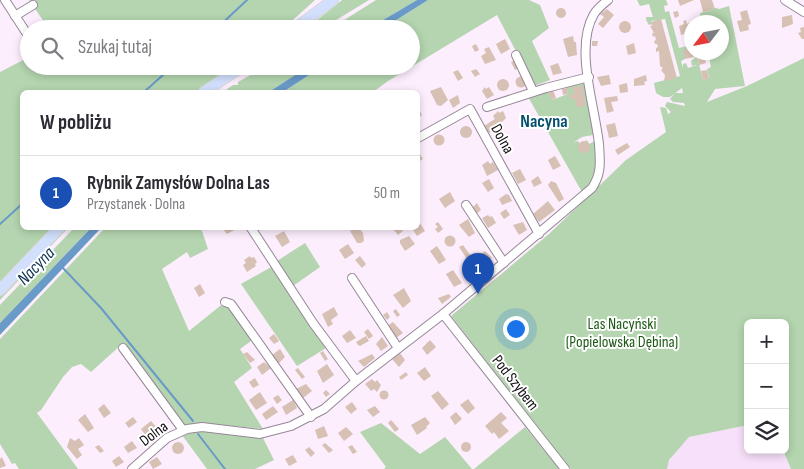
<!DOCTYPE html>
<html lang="pl">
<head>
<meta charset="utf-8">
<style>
  :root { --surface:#fff; --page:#f2f2f3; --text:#2b2b33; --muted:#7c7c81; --line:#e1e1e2; --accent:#0f766e }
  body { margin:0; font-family:"Sofia Sans Condensed",sans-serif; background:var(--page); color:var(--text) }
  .controls { position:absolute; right:15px; bottom:15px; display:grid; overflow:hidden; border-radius:8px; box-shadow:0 2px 8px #0003 }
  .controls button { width:45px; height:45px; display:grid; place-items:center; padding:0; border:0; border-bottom:1px solid var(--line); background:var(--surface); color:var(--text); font:25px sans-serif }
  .compass { position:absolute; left:684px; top:15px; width:45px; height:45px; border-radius:50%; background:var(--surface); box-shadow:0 2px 8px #0003; rotate:238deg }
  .you { position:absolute; left:515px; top:328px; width:18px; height:18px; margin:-12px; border:4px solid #fff; border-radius:50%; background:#1a73e8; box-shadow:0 0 0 8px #1a73e833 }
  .badge { display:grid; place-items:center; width:32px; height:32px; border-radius:50%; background:var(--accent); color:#fff; font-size:16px; font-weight:700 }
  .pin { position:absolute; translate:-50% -41px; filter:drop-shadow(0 1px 2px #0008) }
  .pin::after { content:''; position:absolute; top:26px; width:18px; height:15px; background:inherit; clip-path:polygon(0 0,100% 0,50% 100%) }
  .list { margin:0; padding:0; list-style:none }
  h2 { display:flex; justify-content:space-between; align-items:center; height:65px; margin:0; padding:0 20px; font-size:21px }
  h2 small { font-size:16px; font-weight:400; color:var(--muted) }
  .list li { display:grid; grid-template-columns:32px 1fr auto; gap:15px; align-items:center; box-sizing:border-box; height:75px; padding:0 20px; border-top:1px solid var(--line) }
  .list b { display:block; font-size:19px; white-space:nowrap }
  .list p { margin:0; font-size:16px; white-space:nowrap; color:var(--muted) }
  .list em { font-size:16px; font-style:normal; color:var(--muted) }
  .icon { flex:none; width:28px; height:28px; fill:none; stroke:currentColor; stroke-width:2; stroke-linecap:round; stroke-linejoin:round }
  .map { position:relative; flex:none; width:804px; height:469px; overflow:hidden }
  .search { position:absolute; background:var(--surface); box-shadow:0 2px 8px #0003; left:20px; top:20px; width:400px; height:55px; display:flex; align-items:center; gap:12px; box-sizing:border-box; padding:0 18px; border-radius:28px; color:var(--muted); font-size:19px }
  .panel { position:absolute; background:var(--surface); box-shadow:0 2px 8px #0003; left:20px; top:90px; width:400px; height:140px; border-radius:8px }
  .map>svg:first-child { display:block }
  .built { fill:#f7e0f9 }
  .green { fill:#b4d5af }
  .water { fill:#699ac8 }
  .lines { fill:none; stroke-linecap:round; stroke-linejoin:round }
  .stream { stroke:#699ac8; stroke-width:2 }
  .building { fill:#d7c0b4 }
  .minor-casing { stroke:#968798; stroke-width:10 }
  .major-casing { stroke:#d9d8d9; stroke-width:12 }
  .minor { stroke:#fff; stroke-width:8 }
  .major { stroke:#d2e0fd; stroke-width:10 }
  .labels { text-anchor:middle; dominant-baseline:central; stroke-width:4; stroke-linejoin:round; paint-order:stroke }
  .street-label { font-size:16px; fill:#120d13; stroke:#fff }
  .park-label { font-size:16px; fill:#1e5a16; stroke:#fff }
  .neighbourhood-label { font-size:18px; font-weight:bold; fill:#06506d; stroke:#fff }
  .water-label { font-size:18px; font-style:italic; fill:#0d3252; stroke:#fff }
</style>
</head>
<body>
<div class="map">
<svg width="804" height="469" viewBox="0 0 804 469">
  <rect width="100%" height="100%" fill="#fceefd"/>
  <path class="built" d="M748,425V450H783L791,469H667L669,460L689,437Z"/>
  <g class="green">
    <path d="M29,0H315L283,29H49Z"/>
    <path d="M342,0H369L328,25L306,29Z"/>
    <path d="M376,0H417L368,29H330Z"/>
    <path d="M428,0H529L540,5L549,28L532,41L550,80L534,86L497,15L388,81L373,92H283L323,66H411V29H382Z"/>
    <path d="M637,0H666L668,5L664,6L665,12L669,11L679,48L691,45L685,59L681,61L683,68V64L686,63L688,68L697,65L692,66L691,61L697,56L703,80L709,78L707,69L711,67L708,53L722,52V22H702L700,13L712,10L713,7L719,9L729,6L745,86L715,89L707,102L747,86L804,58V469H791L783,450H785V323H748V425L689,437L669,460L667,469H571L451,316L549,234L626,160L666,132L660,107L666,108L668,114L671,112L665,106L667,102L685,106L684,103L673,102L670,99L675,93H683L682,88L670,97H663L656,93L654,83L680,76L665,19L651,21L652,24L649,25L646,20V17H653L649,4L640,6Z"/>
    <path d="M29,57V66H236L198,92H22V228H54L0,285V72Z"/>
    <path d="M267,66H309L269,92H223L233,85H238V82Z"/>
    <path d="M585,80L593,135L582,137L574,142L578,141L580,144L587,140L589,144L595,141C599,161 597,179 582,192L527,95L548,91L552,100L568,94L566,87L571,86L570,83Z"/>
    <path d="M65,228H68L0,300V296Z"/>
    <path d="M74,228H91L0,323V305Z"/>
    <path d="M105,228H201L208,249L190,258L187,252L162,269L189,331L225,302L255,338L240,349L252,368L234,382L263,429L202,423L182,425L122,344L91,372L81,364L72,367L63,377L41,410L37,413L78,469H19L15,463L12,464L0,444V339Z"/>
    <path d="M305,243L320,267L293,286L277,261Z"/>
    <path d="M273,266L326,348L297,366L241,284Z"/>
    <path d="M381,423L420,454L445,437L472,469H384L386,467L360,432Z"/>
    <path d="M525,427L559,469H474Z"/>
    <path d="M203,431L263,438L274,460L255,469H207L182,435Z"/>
  </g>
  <g class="water">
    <path d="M417,0H428L382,29H368Z"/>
    <path d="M309,66H323L283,92H269Z"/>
    <path d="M91,228H101L0,335V323Z"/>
  </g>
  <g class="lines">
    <g class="stream">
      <path d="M216,29L247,0"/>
      <path d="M144,92L173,66"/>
      <path d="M0,224L22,204"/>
      <path d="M62,267L101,308L193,421"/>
      <path d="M198,434L225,469"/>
    </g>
  </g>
  <g class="building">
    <path d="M678,0H694L680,6Z"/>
    <path d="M700,0H712L714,6L712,10L703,12Z"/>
    <circle cx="561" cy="13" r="5"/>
    <path d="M607,9L614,15L603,28L598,24L604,17L600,14Z"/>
    <path d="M747,10L751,24L748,25L749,30L740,32L737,21L742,20L740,12Z"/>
    <path d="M678,11L679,16L675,18L673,12Z"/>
    <path d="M792,15L793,24L782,28V17Z"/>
    <path d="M661,19L677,78L664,81L665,75L661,70L663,68L660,66L659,51L656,52V48L658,47L657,44H655L654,41L656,40L655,36L653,37L652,33H654L650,26H652L651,22Z"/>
    <path d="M686,20L687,24L689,23L691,32L681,35L679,26L684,24L683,21Z"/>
    <circle cx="625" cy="27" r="6"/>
    <path d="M804,27V39H802L798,33L801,32L800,28Z"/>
    <path d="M573,36L574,42H576L577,55L568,57L563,39Z"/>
    <path d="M505,39L510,49L501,54L496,44Z"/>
    <path d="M592,41H598L597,46H592Z"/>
    <path d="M634,43L636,53L628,55L626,46Z"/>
    <path d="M476,44L479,50L475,52L472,46Z"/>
    <path d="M489,47L496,60L485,64L481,56L486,53L484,49Z"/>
    <path d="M692,48L694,57L685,59L683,50Z"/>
    <path d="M704,56L706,63L699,65L698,57Z"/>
    <path d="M517,59L521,67L515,70L511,62Z"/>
    <path d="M558,63L562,73L553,75L550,66Z"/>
    <path d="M476,69L480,74L475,77L471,71Z"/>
    <path d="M458,70L463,78L458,81L453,72Z"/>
    <path d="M707,70L709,79L703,80L701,71Z"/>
    <path d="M609,75L611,84L601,86L597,77Z"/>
    <path d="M646,75L647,81L644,82L645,85L634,86V79Z"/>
    <circle cx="521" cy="82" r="5.5"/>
    <circle cx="503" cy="85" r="6"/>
    <path d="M627,83L628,92L620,93L619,85Z"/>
    <path d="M582,86L586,105L579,107L576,106L575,99H570L569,95L574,94L573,87Z"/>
    <path d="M441,87L448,100L441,106L437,105L430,91Z"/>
    <path d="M485,87L486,89L489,87L494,95L487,99L482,91Z"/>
    <path d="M567,88L568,94L563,95L562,89Z"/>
    <path d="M553,90L556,98L552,100L548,92Z"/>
    <path d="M458,95L460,103L453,108L449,100Z"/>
    <path d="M617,96L618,101L611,102L614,111L607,113L604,98Z"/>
    <path d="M418,107L422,115L418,118Z"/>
    <path d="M498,111L499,113L503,111L506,118L498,126L500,129L488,133L484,126L495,119L493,116Z"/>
    <path d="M615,123L618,136L609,138L606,125Z"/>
    <circle cx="466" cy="132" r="6"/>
    <circle cx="439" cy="140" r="5.5"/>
    <circle cx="584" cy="147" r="6"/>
    <path d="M627,143L630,147L618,155L615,150Z"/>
    <path d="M418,151L423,159L418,162Z"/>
    <path d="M555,156L561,166L553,170L548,160Z"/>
    <path d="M488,161L490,164L493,162L498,170L487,176L482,165Z"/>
    <path d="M520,169L526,180L518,184L512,173Z"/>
    <path d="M538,176L542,183L534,187L531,181Z"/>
    <path d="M489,179L494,188L488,192L482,183Z"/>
    <path d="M551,181L556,183L564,199L559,202L548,185Z"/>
    <path d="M450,192L455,201L445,208L439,199Z"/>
    <path d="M506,194L509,195L512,201L502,205L499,199Z"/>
    <path d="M548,201L555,210L539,222L533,214Z"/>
    <path d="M477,203L481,210L475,215L471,209Z"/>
    <path d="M506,209L510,215L504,219L500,213Z"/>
    <path d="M488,215L490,217L492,216L496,223L488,228L482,218Z"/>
    <path d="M468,219L475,233L469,237L459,225Z"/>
    <path d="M438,222L443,229L438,233L435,229L438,227L435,224Z"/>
    <path d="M523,222L527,230L519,235L513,225Z"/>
    <path d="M420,223L425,231L417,236L412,228H418Z"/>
    <path d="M222,228H238L227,234Z"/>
    <path d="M354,228H359L363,233L364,241L361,243H357L350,231Z"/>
    <path d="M392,228H400L403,231L398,235Z"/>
    <path d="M284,231L290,242L282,247L275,236Z"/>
    <circle cx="450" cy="241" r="5.5"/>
    <path d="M409,236L415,244L405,251L400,243V240Z"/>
    <path d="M348,244L354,253L345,259L339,250Z"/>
    <path d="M463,245L473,259L469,262L459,247Z"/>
    <path d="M437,246L446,260L439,264L430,251Z"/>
    <path d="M485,251L492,258L481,264L477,257Z"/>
    <path d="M250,256L251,258L254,257L257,262L255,264L256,266L247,272L243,265L246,263L244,260Z"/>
    <path d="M360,256L366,264L362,268L355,260Z"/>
    <circle cx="469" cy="271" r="5.5"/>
    <path d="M453,270L462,283L454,287L446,274Z"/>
    <path d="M200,284L205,293L199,297L194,288Z"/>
    <path d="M404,288L411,301L403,308L393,295Z"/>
    <path d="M449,294L451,297L442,304L438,298Z"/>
    <path d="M334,307L338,315L331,320L333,324L328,327L322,314Z"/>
    <path d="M396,309L400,315L397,317L393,311Z"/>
    <path d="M387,312L390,317L387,320L383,315Z"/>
    <path d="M393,322L403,333L396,338L387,326Z"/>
    <path d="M368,329L373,336L369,339L364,332Z"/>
    <path d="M350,330L356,338L347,343L342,336Z"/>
    <path d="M274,334L279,341L274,344L269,338Z"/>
    <path d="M366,336L369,341L360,346L358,345L356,342Z"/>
    <path d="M382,337L388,346L381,351L376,344Z"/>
    <path d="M430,340L436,347L427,355L422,348Z"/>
    <path d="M280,349L285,357L278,364L272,355Z"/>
    <path d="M323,351L328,359L325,361L320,353Z"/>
    <path d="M247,352L255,360L250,363L243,354Z"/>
    <path d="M400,353L405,360L399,367L392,359Z"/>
    <path d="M372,354L375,358L364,367L358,361Z"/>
    <path d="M264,362L271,368L262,375L257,367Z"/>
    <path d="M327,364L334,375L323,383L317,371Z"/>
    <path d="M425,367L431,376L424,381L417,373Z"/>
    <path d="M298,368L305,377L302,379L295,370Z"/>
    <path d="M406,372L408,375L401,380L399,377Z"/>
    <path d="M255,378L259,385L253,388L249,382Z"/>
    <path d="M372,379L375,382L377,380L381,385L377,392L374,389L371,391L365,384Z"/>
    <path d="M306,384L312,391L303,398L296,389Z"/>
    <path d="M326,390L330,394L326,397L323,393Z"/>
    <circle cx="384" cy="395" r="4.5"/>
    <path d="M438,391L449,404L442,410L431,396Z"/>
    <path d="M260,392L267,403L256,410L249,400Z"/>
    <path d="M278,395L282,400L277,404L273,398Z"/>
    <path d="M468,399L475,408L468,414L460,405Z"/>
    <path d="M293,400L297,408L286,415L282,407Z"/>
    <path d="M352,402L357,409L351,414L345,407Z"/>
    <path d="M104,404L111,413L104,418L98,409Z"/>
    <path d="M273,406L278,412L266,420L262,414Z"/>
    <path d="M375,406L380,412L373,417L367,410Z"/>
    <path d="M456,412L462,419L455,425L450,417Z"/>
    <path d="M501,412L507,418L501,423L509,431L499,439L494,432L492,434L485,426Z"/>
    <path d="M85,414L94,428L88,432L78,420Z"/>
    <path d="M133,417L137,422L129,428L125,423Z"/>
    <path d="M425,417L430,423L426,427L427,428L417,435L411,425Z"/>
    <path d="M391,420L399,429L395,432L388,423Z"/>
    <path d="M151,421L157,428L146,436L141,429Z"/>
    <path d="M324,426L328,436L318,439L315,430Z"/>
    <path d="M346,427L353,434L344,441L338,433Z"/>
    <path d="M70,438L75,441L79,438L84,445L78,449L82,455L77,459L67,447Z"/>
    <path d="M132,441L137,448L128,453L124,447Z"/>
    <circle cx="466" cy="447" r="5"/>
    <circle cx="178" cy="448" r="6"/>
    <path d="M325,443L333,450L329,453L322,445Z"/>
    <path d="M99,445L104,451L100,453L95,447Z"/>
    <path d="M352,445L357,452L353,454L348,447Z"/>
    <path d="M309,447L315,453L311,457L305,450Z"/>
    <path d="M293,455L297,462L289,466L285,459Z"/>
    <path d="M119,456L124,462L116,467L112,461Z"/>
    <path d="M2,457L6,466L0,468V459Z"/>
    <path d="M157,457L162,464L153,469L149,462Z"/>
  </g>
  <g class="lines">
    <g class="minor-casing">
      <g id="minor">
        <path d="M5,0L29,37"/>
        <path d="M785,0L804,12"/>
        <path d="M15,16L33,5"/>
        <path d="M516,55L533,91"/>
        <path d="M487,107L546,88L589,77"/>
        <path d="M418,138L470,109L539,234"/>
        <path d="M466,205L504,263"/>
        <path d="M251,228L313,323L356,381"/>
        <path d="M352,278L398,348"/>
        <path d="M225,302L231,304L311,417"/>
        <path d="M443,314L565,469"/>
        <path d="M123,348L183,430"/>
        <path d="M132,469L167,438L187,429L202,427L260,434L291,426L324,409L356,381L443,314L592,188C602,173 600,161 599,144C595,106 574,48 594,14C597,9 603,4 608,0"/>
      </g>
    </g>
    <g class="major-casing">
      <g id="major">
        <path d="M294,29L333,0"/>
        <path d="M204,92L243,66"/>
        <path d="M0,290L59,228"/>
      </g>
    </g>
    <use href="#minor" class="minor"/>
    <use href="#major" class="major"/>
  </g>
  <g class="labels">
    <g class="street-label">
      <text transform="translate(502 139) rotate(61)">Dolna</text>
      <text transform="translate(515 383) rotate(52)">Pod Szybem</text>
      <text transform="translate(154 434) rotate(-37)">Dolna</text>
    </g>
    <g class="park-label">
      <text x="622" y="324">Las Nacyński<tspan x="622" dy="18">(Popielowska Dębina)</tspan></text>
    </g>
    <g class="neighbourhood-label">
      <text x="544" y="121">Nacyna</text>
    </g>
    <g class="water-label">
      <text transform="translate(36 266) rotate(-46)">Nacyna</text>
    </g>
  </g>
</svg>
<div class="controls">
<button>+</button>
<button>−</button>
<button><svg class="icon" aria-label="layers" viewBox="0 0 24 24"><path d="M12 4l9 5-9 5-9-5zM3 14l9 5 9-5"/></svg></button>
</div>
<svg class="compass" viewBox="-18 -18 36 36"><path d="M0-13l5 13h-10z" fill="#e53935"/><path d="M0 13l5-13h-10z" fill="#7c7c81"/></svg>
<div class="you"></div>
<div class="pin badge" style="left:478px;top:294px;background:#1a4fb4">1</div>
<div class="search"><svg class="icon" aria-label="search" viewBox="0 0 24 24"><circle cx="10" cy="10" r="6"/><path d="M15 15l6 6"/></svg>Szukaj tutaj</div>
<section class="panel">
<h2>W pobliżu<small></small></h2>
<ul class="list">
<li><span class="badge" style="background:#1a4fb4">1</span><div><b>Rybnik Zamysłów Dolna Las</b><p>Przystanek · Dolna</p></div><em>50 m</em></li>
</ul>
</section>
</div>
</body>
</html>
